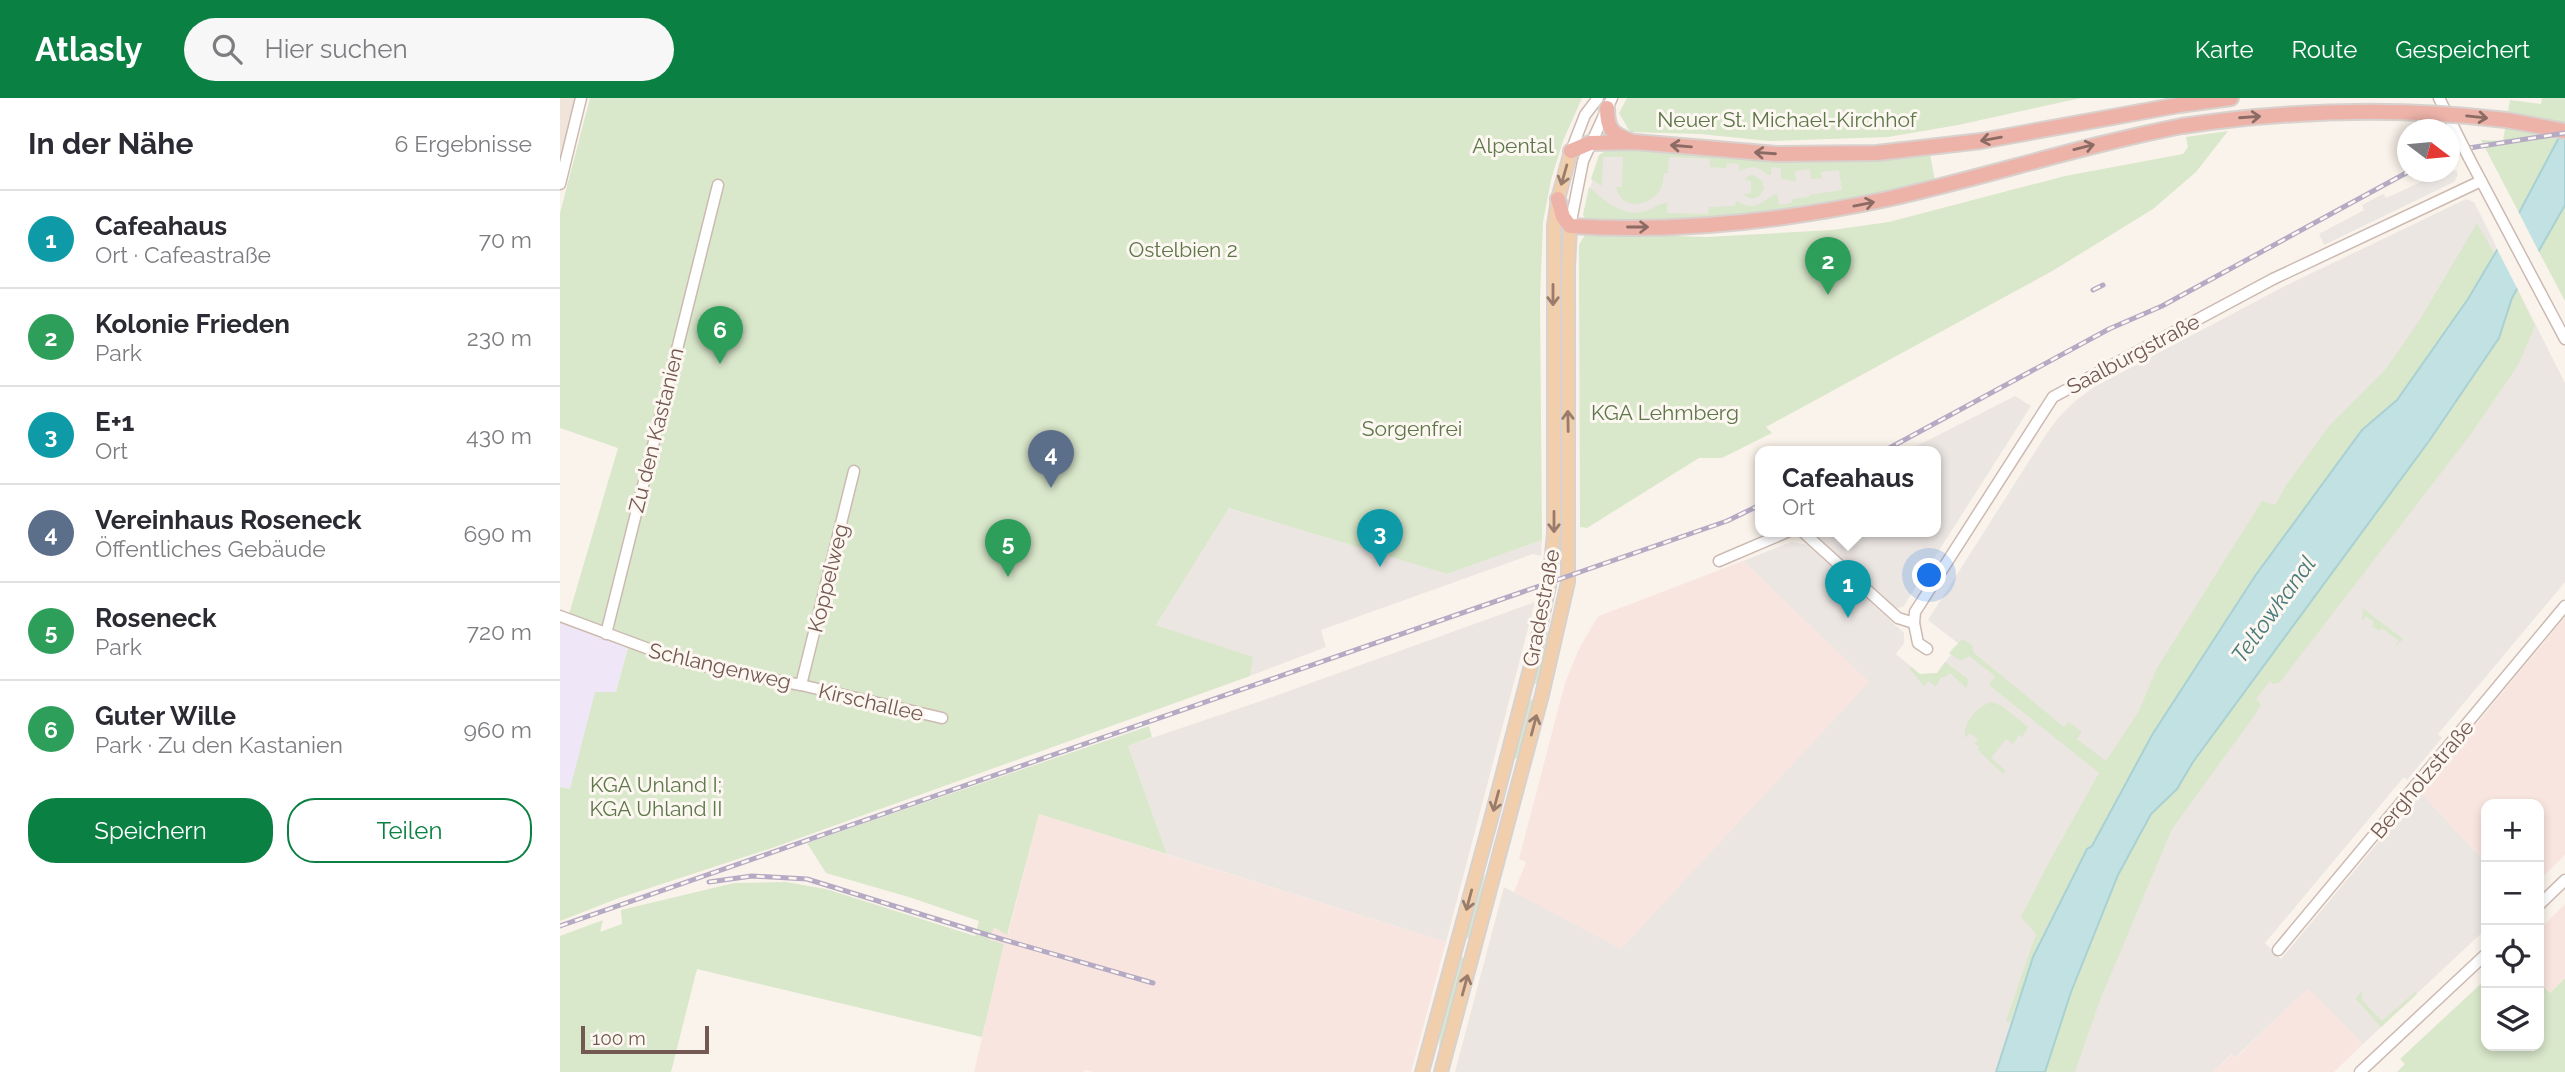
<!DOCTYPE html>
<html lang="de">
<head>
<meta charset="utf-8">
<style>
  :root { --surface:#fff; --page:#f7f7f7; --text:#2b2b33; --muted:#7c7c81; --line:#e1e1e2; --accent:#0b8043 }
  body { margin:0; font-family:Raleway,sans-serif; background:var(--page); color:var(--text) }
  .controls { position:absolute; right:21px; bottom:21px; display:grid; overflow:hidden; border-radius:14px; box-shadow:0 4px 10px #0003 }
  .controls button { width:63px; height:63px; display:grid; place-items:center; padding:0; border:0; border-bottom:2px solid var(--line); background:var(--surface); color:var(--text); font:35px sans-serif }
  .compass { position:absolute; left:1837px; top:21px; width:63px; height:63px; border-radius:50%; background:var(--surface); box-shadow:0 4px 10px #0003; rotate:106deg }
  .scale { position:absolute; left:21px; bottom:18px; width:128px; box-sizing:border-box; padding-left:7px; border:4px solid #735951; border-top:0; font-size:19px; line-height:24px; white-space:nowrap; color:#735951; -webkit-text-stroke:5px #fdf7f1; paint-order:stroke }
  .you { position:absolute; left:1370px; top:478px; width:24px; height:24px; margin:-18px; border:5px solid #fff; border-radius:50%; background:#1a73e8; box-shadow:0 0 0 10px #1a73e833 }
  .badge { display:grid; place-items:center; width:46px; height:46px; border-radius:50%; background:var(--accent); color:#fff; font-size:23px; font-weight:700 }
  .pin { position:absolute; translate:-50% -58px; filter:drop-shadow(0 2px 4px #0008) }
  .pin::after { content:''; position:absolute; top:37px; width:24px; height:21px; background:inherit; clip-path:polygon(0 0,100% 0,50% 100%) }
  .popup { position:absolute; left:1195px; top:348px; width:186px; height:91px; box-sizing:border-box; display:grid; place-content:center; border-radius:14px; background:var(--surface); filter:drop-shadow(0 2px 5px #0005); font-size:23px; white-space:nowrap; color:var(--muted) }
  .popup b { font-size:26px; color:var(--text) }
  .popup::after { content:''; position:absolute; left:50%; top:100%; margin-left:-14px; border:14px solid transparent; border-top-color:var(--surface) }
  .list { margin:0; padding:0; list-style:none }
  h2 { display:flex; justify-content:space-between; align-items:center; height:91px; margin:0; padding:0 28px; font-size:30px }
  h2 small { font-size:23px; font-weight:400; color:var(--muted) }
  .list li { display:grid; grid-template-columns:46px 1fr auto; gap:21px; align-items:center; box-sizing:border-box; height:98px; padding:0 28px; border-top:2px solid var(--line) }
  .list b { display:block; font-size:26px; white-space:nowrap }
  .list p { margin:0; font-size:23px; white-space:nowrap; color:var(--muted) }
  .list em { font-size:23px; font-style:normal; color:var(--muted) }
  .actions { display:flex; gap:14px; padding:21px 28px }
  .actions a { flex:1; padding:16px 0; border:2px solid var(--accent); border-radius:28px; text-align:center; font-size:24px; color:var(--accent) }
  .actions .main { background:var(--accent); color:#fff }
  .icon { flex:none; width:38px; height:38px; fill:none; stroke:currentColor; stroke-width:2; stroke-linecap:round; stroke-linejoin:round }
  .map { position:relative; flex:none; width:2005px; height:974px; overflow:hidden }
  header { display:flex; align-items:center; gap:42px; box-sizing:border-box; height:98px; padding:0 35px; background:var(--accent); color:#fff }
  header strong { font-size:33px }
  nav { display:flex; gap:38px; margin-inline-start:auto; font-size:24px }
  .search { width:490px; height:63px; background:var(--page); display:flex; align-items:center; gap:18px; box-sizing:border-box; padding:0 24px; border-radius:38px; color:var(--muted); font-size:26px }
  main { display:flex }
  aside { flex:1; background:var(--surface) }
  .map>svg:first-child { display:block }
  .residential { fill:#f1e4da }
  .commercial { fill:#f9e5e0 }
  .industrial { fill:#ece6e3 }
  .education { fill:#efe7f7 }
  .green { fill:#d9e7ca }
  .water { fill:#c1e1e2; stroke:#a9d1d3; stroke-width:2 }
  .pier { fill:#faf3eb }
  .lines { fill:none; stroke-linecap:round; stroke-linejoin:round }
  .minor-casing { stroke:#ccbab2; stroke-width:13 }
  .major-casing { stroke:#d8d1ce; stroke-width:16 }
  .highway-casing { stroke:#d8d1ce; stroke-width:18 }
  .minor { stroke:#fff; stroke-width:10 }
  .major { stroke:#f1cfac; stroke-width:12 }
  .highway { stroke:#edb3a9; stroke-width:14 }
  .rail-casing { stroke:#b5aac4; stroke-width:5 }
  .rail { stroke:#fdf7f1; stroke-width:2.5; stroke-dasharray:8; stroke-linecap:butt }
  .minor-bridge-casing { stroke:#ccbab2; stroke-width:13; stroke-linecap:butt }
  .highway-bridge-casing { stroke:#d8d1ce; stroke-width:18; stroke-linecap:butt }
  .minor-bridge { stroke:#fff; stroke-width:10 }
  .highway-bridge { stroke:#edb3a9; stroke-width:14 }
  .oneway { stroke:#8b6b63 }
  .oneway2 { stroke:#997c6c }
  .labels { text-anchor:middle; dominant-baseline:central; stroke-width:6; stroke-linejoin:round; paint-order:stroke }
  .park-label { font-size:21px; fill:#5d774a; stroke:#fdf7f1 }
  .street-label { font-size:21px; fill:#735951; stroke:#fdf7f1 }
  .water-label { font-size:23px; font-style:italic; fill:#497a7c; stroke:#fdf7f1 }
</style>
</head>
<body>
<header>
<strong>Atlasly</strong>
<div class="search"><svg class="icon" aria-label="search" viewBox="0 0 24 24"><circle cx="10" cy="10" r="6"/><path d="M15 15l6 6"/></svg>Hier suchen</div>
<nav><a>Karte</a><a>Route</a><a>Gespeichert</a></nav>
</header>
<main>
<aside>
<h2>In der Nähe<small>6 Ergebnisse</small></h2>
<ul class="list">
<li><span class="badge" style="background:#0f9aa8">1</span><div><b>Cafeahaus</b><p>Ort · Cafeastraße</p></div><em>70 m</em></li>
<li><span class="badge" style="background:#2e9e5b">2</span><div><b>Kolonie Frieden</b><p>Park</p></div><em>230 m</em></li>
<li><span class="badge" style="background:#0f9aa8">3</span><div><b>E+1</b><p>Ort</p></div><em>430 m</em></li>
<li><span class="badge" style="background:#5c6f8a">4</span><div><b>Vereinhaus Roseneck</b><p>Öffentliches Gebäude</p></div><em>690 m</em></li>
<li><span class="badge" style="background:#2e9e5b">5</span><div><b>Roseneck</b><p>Park</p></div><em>720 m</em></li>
<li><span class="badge" style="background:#2e9e5b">6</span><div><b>Guter Wille</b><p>Park · Zu den Kastanien</p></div><em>960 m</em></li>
</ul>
<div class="actions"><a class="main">Speichern</a><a>Teilen</a></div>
</aside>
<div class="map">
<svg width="2005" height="974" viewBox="0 0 2005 974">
  <rect width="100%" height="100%" fill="#faf3eb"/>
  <path class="residential" d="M0,0H17L0,72Z"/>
  <g class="commercial">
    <path d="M1183,463L1310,584L1090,821L1250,893L941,827L966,764L959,761L1005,585L1018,553L1032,528L1039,518Z"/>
    <path d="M2005,519V757L1979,782V706H1926V765L1860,694Z"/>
    <path d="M479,716L886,844L851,974H532L525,972L524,974H414L444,846L430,842L434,829L448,836Z"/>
    <path d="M2005,806V880L1990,895L1979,884V832Z"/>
    <path d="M1748,889L1803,946L1774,974H1653L1673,956L1677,959Z"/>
  </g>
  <g class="industrial">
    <path d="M1155,56L1375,83L1211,117H1023L1039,57Z"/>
    <path d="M1896,72L1898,77L1894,84L1764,147L1759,136L1804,112L1802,107L1823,96L1826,100L1876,77Z"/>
    <path d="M1906,101L1914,104L2005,285V484L1878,636L1882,640L1847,682L1844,679L1705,845L1721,861L1860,694L1926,765V831L1803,946L1748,890L1676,959L1672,956L1653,974H895L944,789L1061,851L1309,584L1183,463L1231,444L1248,447L1344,535V545L1336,556L1360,576L1377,575L1399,546L1368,522L1485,338L1498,320L1514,304L1534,289L1725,188Z"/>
    <path d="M1455,298L1471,308L1343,509L1335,510L1253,434H1376V354H1345Z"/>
    <path d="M669,410L887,476L982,442L981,458L973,456L761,532L766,549L690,578L692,559L596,527Z"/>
    <path d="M975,504L886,844L607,756L568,648L698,604Z"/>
  </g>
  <path class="education" d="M0,525L68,550L56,594L10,692L0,689Z"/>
  <g class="green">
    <path d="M30,0H1022L1003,43L991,82L983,124L980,201L982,442L887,476L669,410L596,527L693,559L690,578L212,750L59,800L0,823V689L10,691L35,594H56L68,550L7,523L58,350L0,330V115Z"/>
    <path d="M1067,0H1521L1398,27L1328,39L1209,43L1140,36L1070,34L1059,15Z"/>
    <path d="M1982,0H2005V28L1959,115L1921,42L1943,43L1950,2L1981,6Z"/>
    <path d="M1668,33L1636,74L1593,111L1494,172L1206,329L1212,335L1162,360H1139L1027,430L1020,429L1019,147L1026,135L1147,139L1272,132L1329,124L1505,78L1623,56L1628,49L1626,39Z"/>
    <path d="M1051,50L1155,56H1370L1375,83C1289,106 1202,119 1114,124C1085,126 1056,123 1027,123L1023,117L1029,89C1044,103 1063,120 1086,113C1094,111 1098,105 1107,105V115L1148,116L1149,109L1175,108L1176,103C1198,115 1199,103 1217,96L1219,107L1232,105V101L1249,99V97L1282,92L1279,72L1261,74L1262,80L1251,81L1250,71L1235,73L1236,83L1221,81V70L1211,69V77H1207C1198,67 1191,68 1179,73V66L1167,65L1166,70L1150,69V61L1109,59L1108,75H1104C1103,81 1103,87 1100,92C1088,110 1061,112 1056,89H1062L1063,59H1043L1042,88L1031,81L1039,57Z"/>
    <path d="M1194,77L1202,83L1204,90L1200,98L1192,101L1185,98L1184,96L1191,95V83L1185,82L1188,78Z"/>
    <path d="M2005,107V203L1979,154Z"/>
    <path d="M1917,125L1934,155L1908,201L1837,302L1802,332L1695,478L1592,637L1532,748L1527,751L1479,844L1450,924L1446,923L1476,836L1461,819L1487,768L1539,675L1429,587L1435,578L1409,558L1401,563L1389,555L1402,541L1412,547L1413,554L1504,629L1508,624L1522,634L1517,641L1546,663L1579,613L1597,570L1702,403L1715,407L1727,386L1769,328L1825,272L1859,223Z"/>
    <path d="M999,141H1003L1004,430L1001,436Z"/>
    <path d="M1957,191L1975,228L1958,267L1911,336L1720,584L1713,586L1710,583L1696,601L1701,606L1697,614L1612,731L1540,902L1515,974H1485L1511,894L1558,777L1591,716L1617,691L1633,664L1869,343L1939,240L1948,210Z"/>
    <path d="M1788,499L1843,541L1834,550L1839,543L1822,530L1819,533L1812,528L1814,524L1806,518L1802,523L1803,511Z"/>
    <path d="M991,531L980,583L974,587L985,537Z"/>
    <path d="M1385,564L1407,580L1408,585L1406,590L1390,575L1386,579H1381L1376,589L1369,583L1364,588L1349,570L1351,569L1360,576L1377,575Z"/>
    <path d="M972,601L974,603L959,659L954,661L968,604Z"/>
    <path d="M1431,604L1442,608L1468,629L1462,639L1459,637L1453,646L1446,641L1431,660L1446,673L1443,676L1418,652L1419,648L1414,646L1418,641L1410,635L1405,640C1403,625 1417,609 1431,604Z"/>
    <path d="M589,628L592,639L568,648L607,756L479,716L447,837L434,829L430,842L444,846L422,939L137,871L111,974H0V838L43,822L40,834L62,826L61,812L174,785L226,784L266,791L415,838L419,823L352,800L266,775L247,745Z"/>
    <path d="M925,777L911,839L905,841L920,780Z"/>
    <path d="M900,857L905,862L879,954L880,928Z"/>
    <path d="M2005,880V974H1837L1845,966L1840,961L1926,881V948H1979V884L1990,895Z"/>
    <path d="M1803,893L1801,901L1822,923L1855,894L1857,896L1821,929L1795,900Z"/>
  </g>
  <path class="water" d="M2005,28V107L1952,200L1939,240L1869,343L1633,664L1617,691L1591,716L1558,777L1511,894L1485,974H1436L1473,859L1527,751L1532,748L1592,637L1695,478L1802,332L1837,302L1908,201L1959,115Z"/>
  <path class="pier" d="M1957,111L1981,158L1959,194L1935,147Z"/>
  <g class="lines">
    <g class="minor-casing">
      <g id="minor">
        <path d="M1879,0L1903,48"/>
        <path d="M1011,53L1025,17L1038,0"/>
        <path d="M1909,60L2005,241"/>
        <path d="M0,86L21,0"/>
        <path d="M1010,128L1023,63L1052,0"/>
        <path d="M1243,434L1338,520L1354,525"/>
        <path d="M1159,463L1227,434"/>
        <path d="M0,518L124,564L241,587L382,620"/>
        <path d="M46,536L158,87"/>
        <path d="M1367,551L1358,545L1354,525L1355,514L1493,299L1713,181L1921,83"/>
        <path d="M241,587L294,373"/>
        <path d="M1979,807L2005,782"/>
        <path d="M1718,852L2005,508"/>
        <path d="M1800,974L1926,856"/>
      </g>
    </g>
    <g class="major-casing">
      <g id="major">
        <path d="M862,974L931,721L976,548L989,488L994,435V128L998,101L1011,53"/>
        <path d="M881,974L982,597L1008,484V169L1010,128"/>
      </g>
    </g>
    <g class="highway-casing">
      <g id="highway">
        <path d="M1047,10C1047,30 1051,36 1071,43"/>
        <path d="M1946,22L2005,33"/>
        <path d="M1011,53L1030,45L1075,44L1216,56L1317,55L1421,43L1619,7L1671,0"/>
        <path d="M998,101L1003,119L1010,128C1117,135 1223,123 1327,101C1426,79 1523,47 1622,28"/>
      </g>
    </g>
    <use href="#minor" class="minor"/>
    <use href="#major" class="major"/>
    <use href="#highway" class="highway"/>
    <g class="rail-casing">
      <g id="rail">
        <path d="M1890,57L1909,50L2005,35"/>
        <path d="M1533,192L1543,187"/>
        <path d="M1322,354L1549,231L1602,208L1848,74"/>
        <path d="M149,784L192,778L247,781L431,838L593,885"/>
        <path d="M0,828L1167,423L1200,407"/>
      </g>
    </g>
    <use href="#rail" class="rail"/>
    <g class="minor-bridge-casing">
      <path id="minor-bridge" d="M1903,48L1909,60"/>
    </g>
    <g class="highway-bridge-casing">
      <path id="highway-bridge" d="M1622,28C1729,12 1839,9 1946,22"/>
    </g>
    <use href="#minor-bridge" class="minor-bridge"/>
    <use href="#highway-bridge" class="highway-bridge"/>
  </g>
  <defs><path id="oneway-shaft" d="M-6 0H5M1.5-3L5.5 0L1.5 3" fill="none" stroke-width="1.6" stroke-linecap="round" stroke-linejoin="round" transform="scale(1.75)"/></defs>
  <g class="oneway">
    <use href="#oneway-shaft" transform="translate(1690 19) rotate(-4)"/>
    <use href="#oneway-shaft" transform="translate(1917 19) rotate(6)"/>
    <use href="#oneway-shaft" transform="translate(1431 41) rotate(170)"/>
    <use href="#oneway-shaft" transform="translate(1121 48) rotate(-175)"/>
    <use href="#oneway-shaft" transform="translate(1524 49) rotate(-14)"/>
    <use href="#oneway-shaft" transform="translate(1205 55) rotate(-176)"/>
    <use href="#oneway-shaft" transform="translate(1304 106) rotate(-11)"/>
    <use href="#oneway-shaft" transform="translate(1078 129)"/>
  </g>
  <g class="oneway2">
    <use href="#oneway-shaft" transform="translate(1004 77) rotate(106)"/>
    <use href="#oneway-shaft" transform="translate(993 197) rotate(90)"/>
    <use href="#oneway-shaft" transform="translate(1008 323) rotate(-91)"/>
    <use href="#oneway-shaft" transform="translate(994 424) rotate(90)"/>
    <use href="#oneway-shaft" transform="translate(974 627) rotate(-75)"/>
    <use href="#oneway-shaft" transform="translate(936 703) rotate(105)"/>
    <use href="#oneway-shaft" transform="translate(909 802) rotate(105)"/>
    <use href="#oneway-shaft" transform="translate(905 887) rotate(-75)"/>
  </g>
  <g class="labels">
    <g class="park-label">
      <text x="1227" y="21">Neuer St. Michael-Kirchhof</text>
      <text x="953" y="47">Alpental</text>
      <text x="623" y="151">Ostelbien 2</text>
      <text x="1105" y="314">KGA Lehmberg</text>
      <text x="852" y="330">Sorgenfrei</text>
      <text x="96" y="686">KGA Unland I;<tspan x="96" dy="24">KGA Uhland II</tspan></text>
    </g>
    <g class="street-label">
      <text transform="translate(1573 256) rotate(-28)">Saalburgstraße</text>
      <text transform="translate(96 332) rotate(-76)">Zu den Kastanien</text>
      <text transform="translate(268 480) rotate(-76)">Koppelweg</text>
      <text transform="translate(981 510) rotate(-79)">Gradestraße</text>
      <text transform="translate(160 568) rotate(13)">Schlangenweg</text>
      <text transform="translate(311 604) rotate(13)">Kirschallee</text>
      <text transform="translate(1862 681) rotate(-50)">Bergholzstraße</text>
    </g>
    <g class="water-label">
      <text transform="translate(1713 511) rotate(-54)">Teltowkanal</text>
    </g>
  </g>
</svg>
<div class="controls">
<button>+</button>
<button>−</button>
<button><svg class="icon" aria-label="locate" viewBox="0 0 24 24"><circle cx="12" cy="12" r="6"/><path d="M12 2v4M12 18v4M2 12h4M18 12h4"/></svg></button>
<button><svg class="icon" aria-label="layers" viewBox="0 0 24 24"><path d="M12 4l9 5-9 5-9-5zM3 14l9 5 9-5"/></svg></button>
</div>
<svg class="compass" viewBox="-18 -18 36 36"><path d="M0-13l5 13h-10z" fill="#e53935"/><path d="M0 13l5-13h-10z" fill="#7c7c81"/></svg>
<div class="scale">100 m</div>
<div class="you"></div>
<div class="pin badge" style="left:1288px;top:520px;background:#0f9aa8">1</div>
<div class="popup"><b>Cafeahaus</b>Ort</div>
<div class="pin badge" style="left:1268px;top:197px;background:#2e9e5b">2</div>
<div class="pin badge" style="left:820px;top:469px;background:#0f9aa8">3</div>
<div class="pin badge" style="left:491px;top:390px;background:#5c6f8a">4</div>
<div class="pin badge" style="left:448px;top:479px;background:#2e9e5b">5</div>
<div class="pin badge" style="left:160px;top:266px;background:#2e9e5b">6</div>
</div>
</main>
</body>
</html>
